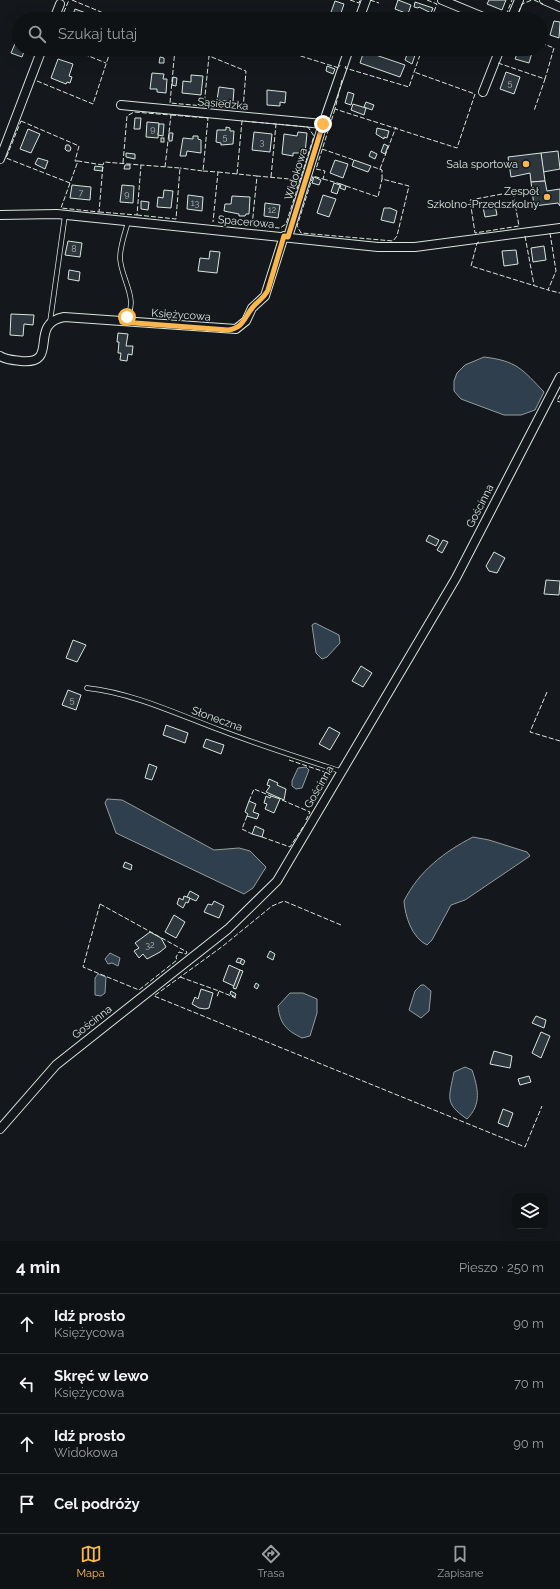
<!DOCTYPE html>
<html lang="pl">
<head>
<meta charset="utf-8">
<style>
  :root { --surface:#0f1215; --page:#181b1e; --text:#f1f3f6; --muted:#9b9ea0; --line:#2f3234; --accent:#ffb74d }
  body { margin:0; font-family:Raleway,sans-serif; background:var(--page); color:var(--text) }
  .controls { position:absolute; right:12px; bottom:12px; display:grid; overflow:hidden; border-radius:8px; box-shadow:0 4px 16px #0002 }
  .controls button { width:36px; height:36px; display:grid; place-items:center; padding:0; border:0; border-bottom:1px solid var(--line); background:var(--surface); color:var(--text); font:20px sans-serif }
  .stop { position:absolute; width:12px; height:12px; margin:-9px; border:3px solid #ffb74d; border-radius:50%; background:#fff }
  .stop.end { background:#ffb74d; border-color:#fff; box-shadow:0 1px 4px #0008 }
  .list { margin:0; padding:0; list-style:none }
  h2 { display:flex; justify-content:space-between; align-items:center; height:52px; margin:0; padding:0 16px; font-size:17px }
  h2 small { font-size:13px; font-weight:400; color:var(--muted) }
  .list li { display:grid; grid-template-columns:26px 1fr auto; gap:12px; align-items:center; box-sizing:border-box; height:60px; padding:0 16px; border-top:1px solid var(--line) }
  .list b { display:block; font-size:15px; white-space:nowrap }
  .list p { margin:0; font-size:13px; white-space:nowrap; color:var(--muted) }
  .list em { font-size:13px; font-style:normal; color:var(--muted) }
  .icon { flex:none; width:22px; height:22px; fill:none; stroke:currentColor; stroke-width:2; stroke-linecap:round; stroke-linejoin:round }
  .map { position:relative; flex:none; width:560px; height:1241px; overflow:hidden }
  .search { position:absolute; background:var(--surface); box-shadow:0 4px 16px #0002; left:12px; right:12px; top:12px; height:44px; display:flex; align-items:center; gap:10px; box-sizing:border-box; padding:0 14px; border-radius:22px; color:var(--muted); font-size:15px }
  .sheet { height:292px; background:var(--surface) }
  nav { display:flex; justify-content:space-around; align-items:center; box-sizing:border-box; height:56px; border-top:1px solid var(--line); background:var(--surface); font-size:11px; color:var(--muted) }
  nav a { display:grid; justify-items:center; gap:2px }
  nav .on { color:var(--accent) }
  .map>svg:first-child { display:block }
  .water { fill:#2f3f4d; stroke:#939e99 }
  .building { fill:#2c363c; stroke:#d8e6dc }
  .lines { fill:none; stroke-linecap:round; stroke-linejoin:round }
  .lane-casing { stroke:#d8e6dc; stroke-width:5.5 }
  .street-casing { stroke:#d8e6dc; stroke-width:10 }
  .lane { stroke:#14181c; stroke-width:4 }
  .street { stroke:#14181c; stroke-width:8 }
  .fence { stroke:#d8e6dc; stroke-width:1; stroke-dasharray:5 2; stroke-linecap:butt }
  .route { stroke:#ffb74d; stroke-width:5 }
  .poi-dot { fill:#ffb74d; stroke:#14181c; stroke-width:1.5 }
  .labels { text-anchor:middle; dominant-baseline:central; stroke-width:3; stroke-linejoin:round; paint-order:stroke }
  .number-label { font-size:9px; fill:#adbab4 }
  .street-label { font-size:11px; fill:#d8e6dc; stroke:#14181c }
  .poi-label { font-size:11px; fill:#d8e6dc; stroke:#14181c; text-anchor:end }
</style>
</head>
<body>
<div class="map">
<svg width="560" height="1241" viewBox="0 0 560 1241">
  <rect width="100%" height="100%" fill="#14181c"/>
  <g class="water">
    <path d="M484,357C517,361 522,369 544,392L535,410L521,415H504L461,399L454,391V381L457,373L465,365Z"/>
    <path d="M315,623L339,635L340,643L327,657L322,659L316,653L312,625Z"/>
    <path d="M306,767L309,770L302,788L296,789L292,786V781L298,768Z"/>
    <path d="M107,799L122,800L135,807L214,850L239,848L250,851L266,867L253,888L244,894L116,833L105,803Z"/>
    <path d="M473,837L489,840L527,852L530,856L465,900L451,905L432,940L427,945C412,938 405,916 404,901C419,871 444,852 473,837Z"/>
    <path d="M110,953L120,958L118,966L112,963L108,964L105,959Z"/>
    <path d="M98,974L106,977L105,993L101,996L95,995V978Z"/>
    <path d="M421,985H424L431,991L429,1011L421,1018L409,1010L415,991Z"/>
    <path d="M290,993H303L317,999V1013L310,1036L302,1038C286,1030 280,1024 278,1006Z"/>
    <path d="M465,1067L472,1070C478,1088 482,1104 467,1119C444,1103 449,1098 454,1072Z"/>
  </g>
  <g class="building">
    <path d="M398,0L411,5L408,14L395,9Z"/>
    <path d="M489,0H506L502,10L487,4Z"/>
    <path d="M335,1L344,4L341,13L344,14L342,18H329Z"/>
    <path d="M415,2L433,8L431,13L419,7L418,8L414,7Z"/>
    <path d="M75,9L86,13L84,19H71Z"/>
    <path d="M371,14L381,17V19H369Z"/>
    <path d="M102,15L113,19H100Z"/>
    <path d="M554,21L560,22L559,38L550,35Z"/>
    <path d="M17,39L19,40V49H25L22,57L11,53Z"/>
    <path d="M409,49H417L412,64L405,60Z"/>
    <path d="M519,49H533L529,63L515,59Z"/>
    <path d="M364,51L405,65L400,77L360,63Z"/>
    <path d="M160,57L164,58V63H159Z"/>
    <path d="M58,59L73,64L69,76L72,77L70,83L67,82L66,84L51,78Z"/>
    <path d="M327,66L335,69L333,74L326,71Z"/>
    <path d="M506,72L520,77L514,94L500,89Z"/>
    <path d="M152,73L164,74L163,79H167L166,93L157,92V89H150Z"/>
    <path d="M191,75L203,76L201,95L182,93L183,81L191,82Z"/>
    <path d="M173,77L177,78L176,86L172,85Z"/>
    <path d="M219,87L234,89L233,102L217,100Z"/>
    <path d="M267,90L286,92L285,103L280,102V106L267,105Z"/>
    <path d="M348,92L354,94L351,105L345,103Z"/>
    <path d="M366,102L374,105L372,110L364,107Z"/>
    <path d="M353,104L366,108L364,115L351,110Z"/>
    <path d="M135,118H141L140,129H134Z"/>
    <path d="M147,122L159,123L158,138L146,137Z"/>
    <path d="M159,124H164L163,136L158,135Z"/>
    <path d="M226,127L230,128V131H234L233,144L221,145V143L216,142L217,130H226Z"/>
    <path d="M377,128L389,131L387,138L384,137V139L376,134Z"/>
    <path d="M28,129L40,134L31,153L20,149Z"/>
    <path d="M254,132L272,134L270,152L252,150Z"/>
    <path d="M298,132L307,133L305,153H293V156L282,154L284,134L297,136Z"/>
    <path d="M169,133H173L172,141H169Z"/>
    <path d="M193,136H198V139L201,140V153L187,151L186,156H180L183,138L193,139Z"/>
    <rect x="161" y="138" width="3" height="4"/>
    <path d="M384,144L388,146L385,154L381,152Z"/>
    <path d="M66,145H69L71,148L70,151H67L65,149Z"/>
    <path d="M371,151L377,154L375,159L369,156Z"/>
    <path d="M558,151L560,169L543,172L541,153Z"/>
    <path d="M126,153L135,154V159L126,157Z"/>
    <path d="M541,153L545,181L531,182L530,173L511,177L508,157Z"/>
    <path d="M38,158L48,161L45,169L35,164Z"/>
    <path d="M335,160L348,164L343,178L330,173Z"/>
    <path d="M354,160L371,166L368,172L352,166Z"/>
    <path d="M125,165H130V169H124Z"/>
    <path d="M95,166L103,167L102,171L94,170Z"/>
    <path d="M314,177L321,180L319,185L312,183Z"/>
    <path d="M292,181L298,182L297,188L291,187Z"/>
    <path d="M545,181L547,191L560,189V206L558,203L534,206L531,182Z"/>
    <path d="M334,183L340,185L337,194L331,192Z"/>
    <path d="M341,184L346,186L345,190L340,188Z"/>
    <path d="M72,185L91,187L90,200L70,198Z"/>
    <path d="M122,185L134,186L133,203L120,202Z"/>
    <path d="M164,190L173,191L171,208L157,207L158,197L163,198Z"/>
    <path d="M188,195L203,197L202,211L187,209Z"/>
    <path d="M323,195L336,199L329,217L317,213Z"/>
    <path d="M232,196L250,197L249,214H246L245,216H239V214L224,211L225,204H231Z"/>
    <path d="M141,201L149,202L148,210L141,209Z"/>
    <path d="M265,203L280,205L278,218L264,216Z"/>
    <path d="M495,205L497,215L485,217L483,207Z"/>
    <path d="M384,208H390L397,211L394,223L381,220Z"/>
    <path d="M68,241L82,243L80,257L65,255Z"/>
    <path d="M544,246L546,260L533,262L531,248Z"/>
    <path d="M516,250L518,264L504,266L502,251Z"/>
    <path d="M210,251L220,252L217,273L198,271L200,258L209,259Z"/>
    <path d="M69,270L80,272L79,281L68,279Z"/>
    <path d="M11,314L34,315L33,325L24,324L23,336L10,335Z"/>
    <path d="M118,333L128,334L126,346H133L132,355L128,354L127,361L120,360L121,353H118L119,342H117Z"/>
    <path d="M429,535L439,540L436,546L426,541Z"/>
    <path d="M443,540L448,542L442,553L437,550Z"/>
    <path d="M494,552L505,558L497,573L489,571L486,566Z"/>
    <path d="M546,580L560,581L559,595L544,594Z"/>
    <path d="M73,640L86,645L77,662L66,658Z"/>
    <path d="M361,666L372,673L363,687L352,681Z"/>
    <path d="M68,690L81,695L76,710L62,705Z"/>
    <path d="M166,725L188,733L185,743L163,735Z"/>
    <path d="M329,727L340,733L330,750L319,744Z"/>
    <path d="M206,739L224,745L221,754L203,747Z"/>
    <path d="M149,764L157,767L152,780L145,778Z"/>
    <path d="M269,779L278,783L277,785L286,789L284,800L266,792L270,786L267,785Z"/>
    <path d="M266,796L270,798L271,796L280,799L274,813L265,809L267,804L264,803Z"/>
    <path d="M249,801L256,804L253,812L259,814L257,819L247,816L248,814L245,812Z"/>
    <path d="M255,826L264,830L262,837L252,834Z"/>
    <path d="M125,862L132,865L131,870L123,867Z"/>
    <path d="M190,891L199,896L196,901L187,897Z"/>
    <path d="M184,896L190,898L188,903L186,902L183,908L177,904L179,898L183,900Z"/>
    <path d="M214,901L224,906L219,918L204,912L208,904L212,905Z"/>
    <path d="M174,915L185,922L176,938L165,932Z"/>
    <path d="M150,932L161,938L166,947L160,952L147,959L143,954L139,958L134,951L139,948L135,943Z"/>
    <path d="M270,951L275,954L273,960L267,957Z"/>
    <path d="M238,958L242,959L240,963L236,962Z"/>
    <path d="M242,959L245,961L243,965L240,963Z"/>
    <path d="M229,965L240,970L234,986L223,981Z"/>
    <path d="M240,970L243,971L236,989L233,988Z"/>
    <path d="M256,983L259,985L257,989L254,987Z"/>
    <path d="M201,989L213,993L209,1008L205,1009L199,1008L192,1004L195,997L198,999Z"/>
    <path d="M231,991L236,994L235,997L230,994Z"/>
    <path d="M536,1016L546,1020L544,1028L532,1023Z"/>
    <path d="M541,1032L550,1036L541,1058L532,1053Z"/>
    <path d="M494,1051L512,1056L510,1068L490,1064Z"/>
    <path d="M529,1076L531,1082L520,1085L518,1079Z"/>
    <path d="M503,1109L513,1113L508,1127L498,1123Z"/>
  </g>
  <g class="lines">
    <g class="lane-casing">
      <g id="lane">
        <path d="M123,321C142,303 121,280 120,258C120,246 125,233 128,222"/>
        <path d="M50,322L65,215"/>
        <path d="M87,688C133,693 177,714 220,730C259,745 300,758 340,771"/>
      </g>
    </g>
    <g class="street-casing">
      <g id="street">
        <path d="M442,0L488,19"/>
        <path d="M544,0L560,7"/>
        <path d="M54,19L60,4"/>
        <path d="M359,19L366,0"/>
        <path d="M511,19L519,0"/>
        <path d="M483,92L500,49"/>
        <path d="M121,105L323,124"/>
        <path d="M0,159L42,49"/>
        <path d="M0,215L57,214L378,247H415L560,228"/>
        <path d="M288,237L323,124L349,49"/>
        <path d="M0,356C6,360 13,360 21,361C61,365 27,324 64,317L236,329L246,321L252,308L265,296L284,236"/>
        <path d="M0,1129L56,1065L228,929L277,881L456,578L560,377"/>
      </g>
    </g>
    <use href="#lane" class="lane"/>
    <use href="#street" class="street"/>
    <g class="fence">
      <path d="M72,0L118,19"/>
      <path d="M350,0L359,3L360,0"/>
      <path d="M370,0L379,3"/>
      <path d="M427,0L437,4L431,19"/>
      <path d="M534,0L543,4"/>
      <path d="M506,15L512,0"/>
      <path d="M61,19L69,0"/>
      <path d="M516,19L522,4L532,0"/>
      <path d="M541,43L554,48L545,79"/>
      <path d="M71,49L106,63"/>
      <path d="M175,49L170,103L204,106"/>
      <path d="M192,49L246,71L243,109L204,106L209,56"/>
      <path d="M292,49L291,53L339,68L340,65"/>
      <path d="M498,63L545,79L534,111"/>
      <path d="M346,66L345,68L409,87L422,49"/>
      <path d="M342,80L335,109L457,148L475,94L414,72"/>
      <path d="M37,81L93,104L111,49"/>
      <path d="M335,109L316,169L325,171L323,179L313,176L297,226L301,233L393,241L397,236L409,186L382,179V170L371,166"/>
      <path d="M171,115L208,118L203,171L180,168"/>
      <path d="M21,121L79,146L75,161H78L70,183L6,158Z"/>
      <path d="M322,149L354,160"/>
      <path d="M123,163L127,116L134,112L171,115L165,167"/>
      <path d="M380,169L396,127"/>
      <path d="M203,171L218,172L213,222"/>
      <path d="M218,172L257,176L252,226L280,228L286,224L300,180L257,176"/>
      <path d="M237,174L242,121L276,124"/>
      <path d="M271,177L276,124L308,127L314,136L300,180"/>
      <path d="M323,179L341,184"/>
      <path d="M70,183L61,208L99,212L103,165L78,161"/>
      <path d="M346,186L378,197L382,179"/>
      <path d="M513,192L519,226L475,233L470,200Z"/>
      <path d="M99,212L137,215L141,165L104,162L103,165"/>
      <path d="M137,215L176,219L180,168L141,165"/>
      <path d="M550,233L556,271L548,290L560,293"/>
      <path d="M525,236L534,285"/>
      <path d="M479,242L477,243L471,266L548,290"/>
      <path d="M560,395L557,401L560,402"/>
      <path d="M547,692L530,732L560,741"/>
      <path d="M289,760L331,774L313,805"/>
      <path d="M282,800L310,812L306,820"/>
      <path d="M249,801L254,789L271,796"/>
      <path d="M247,816L242,829L252,834"/>
      <path d="M262,837L290,847L303,827"/>
      <path d="M100,904L187,952L186,954L179,952L176,957L177,960L139,990L83,967Z"/>
      <path d="M341,925L284,901L272,906L223,946L154,996L525,1147L542,1106"/>
      <path d="M180,977L219,991L217,997"/>
      <path d="M219,991L236,998"/>
    </g>
  </g>
  <g class="lines">
    <path class="route" d="M127,317L122,322L228,330C244,328 244,317 253,307C258,301 264,298 268,290L284,236L288,237L323,124"/>
  </g>
  <g class="poi-dot">
    <circle cx="526" cy="164" r="4"/>
    <circle cx="547" cy="197" r="4"/>
  </g>
  <g class="labels">
    <g class="number-label">
      <text x="510" y="83">5</text>
      <text x="153" y="129">9</text>
      <text x="225" y="137">5</text>
      <text x="262" y="142">3</text>
      <text x="81" y="193">7</text>
      <text x="127" y="194">9</text>
      <text x="195" y="203">13</text>
      <text x="272" y="210">12</text>
      <text x="74" y="249">8</text>
      <text x="72" y="700">5</text>
      <text x="150" y="945">32</text>
    </g>
    <g class="street-label">
      <text transform="translate(223 104) rotate(5)">Sąsiedzka</text>
      <text transform="translate(296 174) rotate(-73)">Widokowa</text>
      <text transform="translate(246 222) rotate(5)">Spacerowa</text>
      <text transform="translate(181 315) rotate(4)">Księżycowa</text>
      <text transform="translate(480 506) rotate(-63)">Gościnna</text>
      <text transform="translate(217 719) rotate(20)">Słoneczna</text>
      <text transform="translate(319 787) rotate(-60)">Gościnna</text>
      <text transform="translate(92 1022) rotate(-38)">Gościnna</text>
    </g>
    <g class="poi-label">
      <text x="518" y="164">Sala sportowa</text>
      <text x="539" y="191">Zespół<tspan x="539" dy="13">Szkolno-Przedszkolny</tspan></text>
    </g>
  </g>
</svg>
<div class="controls">
<button><svg class="icon" aria-label="layers" viewBox="0 0 24 24"><path d="M12 4l9 5-9 5-9-5zM3 14l9 5 9-5"/></svg></button>
</div>
<div class="stop" style="left:127px;top:317px"></div>
<div class="stop end" style="left:323px;top:124px"></div>
<div class="search"><svg class="icon" aria-label="search" viewBox="0 0 24 24"><circle cx="10" cy="10" r="6"/><path d="M15 15l6 6"/></svg>Szukaj tutaj</div>
</div>
<section class="sheet">
<h2>4 min<small>Pieszo · 250 m</small></h2>
<ul class="list">
<li><svg class="icon" aria-label="ahead" viewBox="0 0 24 24"><path d="M12 20V5M6 11l6-6 6 6"/></svg><div><b>Idź prosto</b><p>Księżycowa</p></div><em>90 m</em></li>
<li><svg class="icon" aria-label="left" viewBox="0 0 24 24"><path d="M17 20v-9H6M10 6l-5 5 5 5"/></svg><div><b>Skręć w lewo</b><p>Księżycowa</p></div><em>70 m</em></li>
<li><svg class="icon" aria-label="ahead" viewBox="0 0 24 24"><path d="M12 20V5M6 11l6-6 6 6"/></svg><div><b>Idź prosto</b><p>Widokowa</p></div><em>90 m</em></li>
<li><svg class="icon" aria-label="arrive" viewBox="0 0 24 24"><path d="M6 21V4h12l-3 4 3 4H6"/></svg><div><b>Cel podróży</b></div></li>
</ul>
</section>
<nav>
<a class="on"><svg class="icon" aria-label="map" viewBox="0 0 24 24"><path d="M3 6l6-2 6 2 6-2v14l-6 2-6-2-6 2zM9 4v14M15 6v14"/></svg>Mapa</a>
<a><svg class="icon" aria-label="directions" viewBox="0 0 24 24"><path d="M12 3l9 9-9 9-9-9zM9 14v-3h6M13 9l2 2-2 2"/></svg>Trasa</a>
<a><svg class="icon" aria-label="saved" viewBox="0 0 24 24"><path d="M7 4h10v16l-5-4-5 4z"/></svg>Zapisane</a>
</nav>
</body>
</html>
